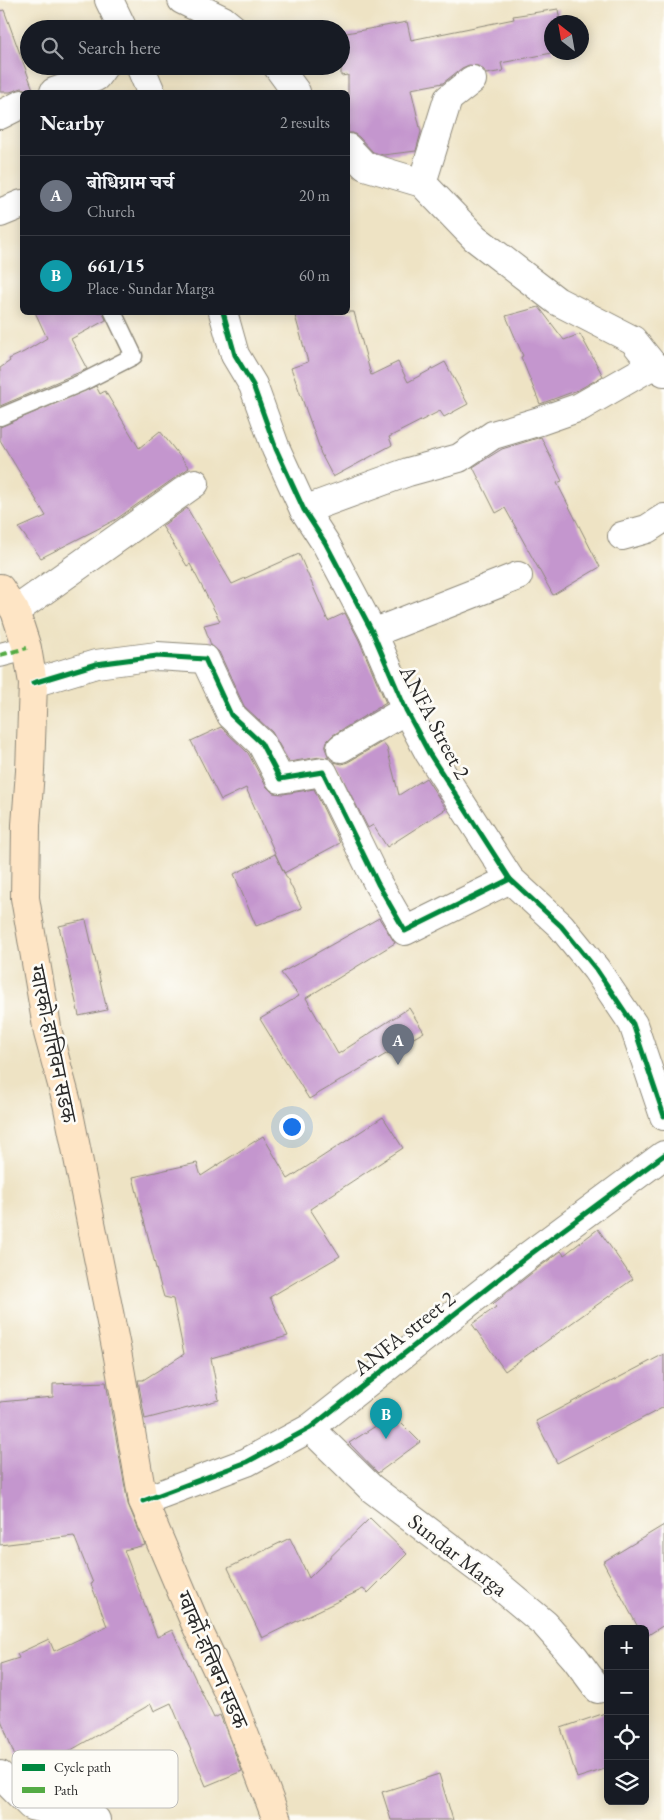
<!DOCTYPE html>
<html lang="en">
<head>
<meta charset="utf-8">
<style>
  :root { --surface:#171b24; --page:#242831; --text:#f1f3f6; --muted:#9ea1a6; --line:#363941; --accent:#d93025 }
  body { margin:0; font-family:"EB Garamond","Noto Serif Devanagari",serif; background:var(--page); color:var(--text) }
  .controls { position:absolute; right:15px; bottom:15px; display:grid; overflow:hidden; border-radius:8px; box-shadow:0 2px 12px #0003 }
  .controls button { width:45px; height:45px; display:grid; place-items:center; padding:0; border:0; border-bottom:1px solid var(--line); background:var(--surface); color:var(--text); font:25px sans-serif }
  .compass { position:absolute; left:544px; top:15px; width:45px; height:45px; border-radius:50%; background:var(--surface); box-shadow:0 2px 12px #0003; rotate:329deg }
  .you { position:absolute; left:291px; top:1126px; width:18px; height:18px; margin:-12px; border:4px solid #fff; border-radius:50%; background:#1a73e8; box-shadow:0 0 0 8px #1a73e833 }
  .badge { display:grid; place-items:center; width:32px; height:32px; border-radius:50%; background:var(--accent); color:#fff; font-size:16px; font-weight:700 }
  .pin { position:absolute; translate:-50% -41px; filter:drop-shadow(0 1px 2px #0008) }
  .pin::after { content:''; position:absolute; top:26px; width:18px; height:15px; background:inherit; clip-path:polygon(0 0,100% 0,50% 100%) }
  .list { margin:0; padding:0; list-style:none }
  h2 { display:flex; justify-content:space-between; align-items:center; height:65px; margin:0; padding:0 20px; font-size:21px }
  h2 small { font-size:16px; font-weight:400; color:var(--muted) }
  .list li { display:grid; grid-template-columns:32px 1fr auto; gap:15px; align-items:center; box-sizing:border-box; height:80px; padding:0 20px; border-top:1px solid var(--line) }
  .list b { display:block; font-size:19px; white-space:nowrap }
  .list p { margin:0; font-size:16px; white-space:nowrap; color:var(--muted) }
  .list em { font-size:16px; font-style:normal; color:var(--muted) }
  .icon { flex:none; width:28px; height:28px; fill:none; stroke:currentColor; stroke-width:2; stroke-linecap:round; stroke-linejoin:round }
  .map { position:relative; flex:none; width:664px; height:1820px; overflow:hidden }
  .search { position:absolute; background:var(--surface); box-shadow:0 2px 12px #0003; left:20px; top:20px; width:330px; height:55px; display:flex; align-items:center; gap:12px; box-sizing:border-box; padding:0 18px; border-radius:28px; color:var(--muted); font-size:19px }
  .panel { position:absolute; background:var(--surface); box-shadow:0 2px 12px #0003; left:20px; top:90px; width:330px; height:225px; border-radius:8px }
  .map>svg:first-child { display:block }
  .building { fill:#c496ce }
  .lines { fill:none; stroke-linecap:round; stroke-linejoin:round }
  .service-casing { stroke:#8c8778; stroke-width:19 }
  .pedestrian-casing { stroke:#8c8778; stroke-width:26 }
  .minor-casing { stroke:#8c8778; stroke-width:30 }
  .secondary-casing { stroke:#8c8778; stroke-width:30 }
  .service { stroke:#fff; stroke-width:16 }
  .pedestrian { stroke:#fff; stroke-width:24 }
  .minor { stroke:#fff; stroke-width:28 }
  .secondary { stroke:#fee5c5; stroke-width:28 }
  .quiet { stroke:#54ab44; stroke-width:4; stroke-dasharray:8 4; stroke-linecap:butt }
  .cycleway-casing { stroke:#fdfcf7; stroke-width:8 }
  .cycleway { stroke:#00873e; stroke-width:5 }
  .labels { text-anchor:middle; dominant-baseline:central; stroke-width:5; stroke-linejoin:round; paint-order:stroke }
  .street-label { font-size:22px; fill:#2b2b2b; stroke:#fdfcf7 }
  .key { fill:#fdfcf7; stroke:#bebdba; stroke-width:1 }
  .key-label { font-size:14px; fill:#2b2b2b }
</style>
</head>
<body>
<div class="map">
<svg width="664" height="1820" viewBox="0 0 664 1820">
  <rect width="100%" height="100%" fill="#fdfcf7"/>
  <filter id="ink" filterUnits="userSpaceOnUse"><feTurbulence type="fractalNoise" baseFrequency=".02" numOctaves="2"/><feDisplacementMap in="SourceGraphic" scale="10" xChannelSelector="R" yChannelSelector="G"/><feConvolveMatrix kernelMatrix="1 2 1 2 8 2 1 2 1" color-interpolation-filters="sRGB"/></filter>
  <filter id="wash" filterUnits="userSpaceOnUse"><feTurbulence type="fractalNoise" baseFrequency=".0096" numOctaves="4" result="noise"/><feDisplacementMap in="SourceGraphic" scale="20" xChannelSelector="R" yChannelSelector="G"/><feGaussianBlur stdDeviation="1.12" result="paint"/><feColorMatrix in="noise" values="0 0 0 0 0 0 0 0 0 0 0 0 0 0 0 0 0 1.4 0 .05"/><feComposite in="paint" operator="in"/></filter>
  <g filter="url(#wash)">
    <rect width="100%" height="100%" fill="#eee3c4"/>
    <g id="blocks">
      <g class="building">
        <path d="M558,9L560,22H552V52H557L501,63L503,71L486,74L484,70L478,66L469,65L462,68L443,83L411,89L421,132L416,151L383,155L373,152L359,137L353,133H348V75L341,76V34L407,22L411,40L514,19L513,16Z"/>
        <path d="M4,10L34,92L22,88L10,92H0V11Z"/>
        <path d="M539,307L564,340L580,334L603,376L578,390L540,404L521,357L523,356L506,316Z"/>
        <path d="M35,312H103L106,320L71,339L87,369L0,406V368L10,361L9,359L24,352L47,338Z"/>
        <path d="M294,312H354L371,375L398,362L408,382L445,362L468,404L444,417L440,411L389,437L392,445L333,477L319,450L320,449L291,368L308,362Z"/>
        <path d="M96,386L100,394L105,391L139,448L160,431L189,468L115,520L41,558L19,528L46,516L0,440V427Z"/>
        <path d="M541,437L562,481L557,483L600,567L553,595L505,508L496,513L473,467L502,449Z"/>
        <path d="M187,508L232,584L299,554L328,621L345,613L359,640L386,703L333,735L327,741L325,748L329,758L320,757L289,762L272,732L244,706L219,652L211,645L204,625L220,621L190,564L187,566L162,526Z"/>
        <path d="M221,727L248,753L266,786L273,793L283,794L314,789L340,843L284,873L246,788L221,800L191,741Z"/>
        <path d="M382,742L387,748L399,795L426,778L446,809L387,847L373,825L368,828L334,762L342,764L348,762Z"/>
        <path d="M275,854L302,908L256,926L234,874Z"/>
        <path d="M379,918L395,943L306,998L338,1054L409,1008L424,1032L309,1099L260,1019L299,996L281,973Z"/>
        <path d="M86,920L107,1010L79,1016L59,926Z"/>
        <path d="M383,1117L403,1148L310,1209L340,1256L270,1297L288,1336L211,1358L219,1400L145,1419L138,1380H143L184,1354L173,1299L164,1297L159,1280L133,1177L197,1163L201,1176L263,1136L288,1179Z"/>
        <path d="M598,1229L633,1279L505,1371L472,1324L496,1307L493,1304L538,1268L561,1251L564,1255Z"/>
        <path d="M664,1354V1407L557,1463L536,1421Z"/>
        <path d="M106,1382L128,1504L145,1545L124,1550L157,1637L172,1630L214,1718L220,1715L242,1771L206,1786L171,1703L154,1711L151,1704L66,1753L72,1769L52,1777L61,1796L39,1792L22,1775L0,1717V1664L19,1658L17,1654L49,1639L54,1651L107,1626L91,1584L93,1583L74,1536L0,1545V1402L53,1397V1384Z"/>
        <path d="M393,1415L420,1442L378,1473L349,1443Z"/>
        <path d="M370,1518L407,1554L368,1593L363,1589L262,1638L228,1568L290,1538L309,1578Z"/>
        <path d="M664,1525V1625L645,1637V1629H639L603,1562Z"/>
        <path d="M608,1712V1768L577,1778L561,1728Z"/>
        <path d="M439,1774L453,1820H391L382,1792Z"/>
      </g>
    </g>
  </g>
  <g filter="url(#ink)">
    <use href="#blocks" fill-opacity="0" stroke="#8c8778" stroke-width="1"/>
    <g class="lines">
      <g class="service-casing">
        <path id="service" d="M0,417L81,383L134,356L113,312"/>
      </g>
      <g class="pedestrian-casing">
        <path id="pedestrian" d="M0,655L27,648"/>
      </g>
      <g class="minor-casing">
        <g id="minor">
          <path d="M109,0L123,29"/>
          <path d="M182,0L223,20L234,29"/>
          <path d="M140,66L151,92"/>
          <path d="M277,66L296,92"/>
          <path d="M54,92L96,77L104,66"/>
          <path d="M0,115L22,104"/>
          <path d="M348,148L365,166L422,183L475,238L557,301L633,340L653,365L664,372"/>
          <path d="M422,183L448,99L472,80"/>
          <path d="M0,213L22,204"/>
          <path d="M223,312L235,355L253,385L276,449L304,510L326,544L373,633L406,710L429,753L510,879L561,926L596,969L633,1024L664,1116"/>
          <path d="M304,510L408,472L459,458L493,435L540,421L580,407L653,365"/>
          <path d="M622,536L647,529L664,518"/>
          <path d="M15,611L195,483"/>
          <path d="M373,633L518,576"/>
          <path d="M33,683L96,664L157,656L205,659L231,715L261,743L280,779L323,772L378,884L405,931L510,879"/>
          <path d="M341,748L406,710"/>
          <path d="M310,1428L371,1488L484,1573L545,1624L575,1658L598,1689"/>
          <path d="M143,1501L247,1462L310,1428L528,1256L664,1155"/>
          <path d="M0,1775L31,1806L96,1820"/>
        </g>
      </g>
      <g class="secondary-casing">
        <path id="secondary" d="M0,588L15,611L27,648L33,683L30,771L26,825L25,898L48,1033L67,1103L118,1357L143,1501L195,1623L231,1699L277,1820"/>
      </g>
      <use href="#service" class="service"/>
      <use href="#pedestrian" class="pedestrian"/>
      <use href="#minor" class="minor"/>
      <use href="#secondary" class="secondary"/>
      <path class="quiet" d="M0,655L27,648"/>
      <g class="cycleway-casing">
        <g id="cycleway">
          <path d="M223,312L235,355L253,385L276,449L304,510L326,544L373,633L406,710L429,753L510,879L561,926L596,969L633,1024L664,1116"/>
          <path d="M33,683L96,664L157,656L205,659L231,715L261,743L280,779L323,772L378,884L405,931L510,879"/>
          <path d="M143,1501L247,1462L310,1428L528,1256L664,1155"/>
        </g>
      </g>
      <use href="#cycleway" class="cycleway"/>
    </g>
  </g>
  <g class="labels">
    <g class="street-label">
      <text transform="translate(435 722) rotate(62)">ANFA Street 2</text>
      <text transform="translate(53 1044) rotate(78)">ग्वारको-हात्तिवन सडक</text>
      <text transform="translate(404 1333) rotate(-38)">ANFA street 2</text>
      <text transform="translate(458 1555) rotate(38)">Sundar Marga</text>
      <text transform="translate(212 1660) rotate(66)">ग्वार्को-हत्तिबन सडक</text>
    </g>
  </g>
  <rect x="12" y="1750" width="166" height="58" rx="8" class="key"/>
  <rect x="22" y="1764" width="23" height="7" fill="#00873e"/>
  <rect x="22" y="1787" width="23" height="6" fill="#54ab44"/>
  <g class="key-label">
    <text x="54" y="1772">Cycle path</text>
    <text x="54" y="1795">Path</text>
  </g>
</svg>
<div class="controls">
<button>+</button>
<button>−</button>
<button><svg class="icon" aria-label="locate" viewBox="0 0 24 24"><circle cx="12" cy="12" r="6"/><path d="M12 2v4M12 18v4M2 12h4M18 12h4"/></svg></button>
<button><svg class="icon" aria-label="layers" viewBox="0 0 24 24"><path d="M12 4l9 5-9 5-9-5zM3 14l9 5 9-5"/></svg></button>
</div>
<svg class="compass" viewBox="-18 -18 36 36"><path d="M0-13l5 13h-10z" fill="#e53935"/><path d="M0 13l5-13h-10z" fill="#9ea1a6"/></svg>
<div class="you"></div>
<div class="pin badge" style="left:398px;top:1065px;background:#6b7280">A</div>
<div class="pin badge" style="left:386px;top:1439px;background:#0f9aa8">B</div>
<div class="search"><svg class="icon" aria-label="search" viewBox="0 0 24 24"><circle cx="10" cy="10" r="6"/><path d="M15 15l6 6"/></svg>Search here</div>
<section class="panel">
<h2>Nearby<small>2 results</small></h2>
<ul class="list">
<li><span class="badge" style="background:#6b7280">A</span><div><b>बोधिग्राम चर्च</b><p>Church</p></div><em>20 m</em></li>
<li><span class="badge" style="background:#0f9aa8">B</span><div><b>661/15</b><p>Place · Sundar Marga</p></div><em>60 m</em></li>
</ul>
</section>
</div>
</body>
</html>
